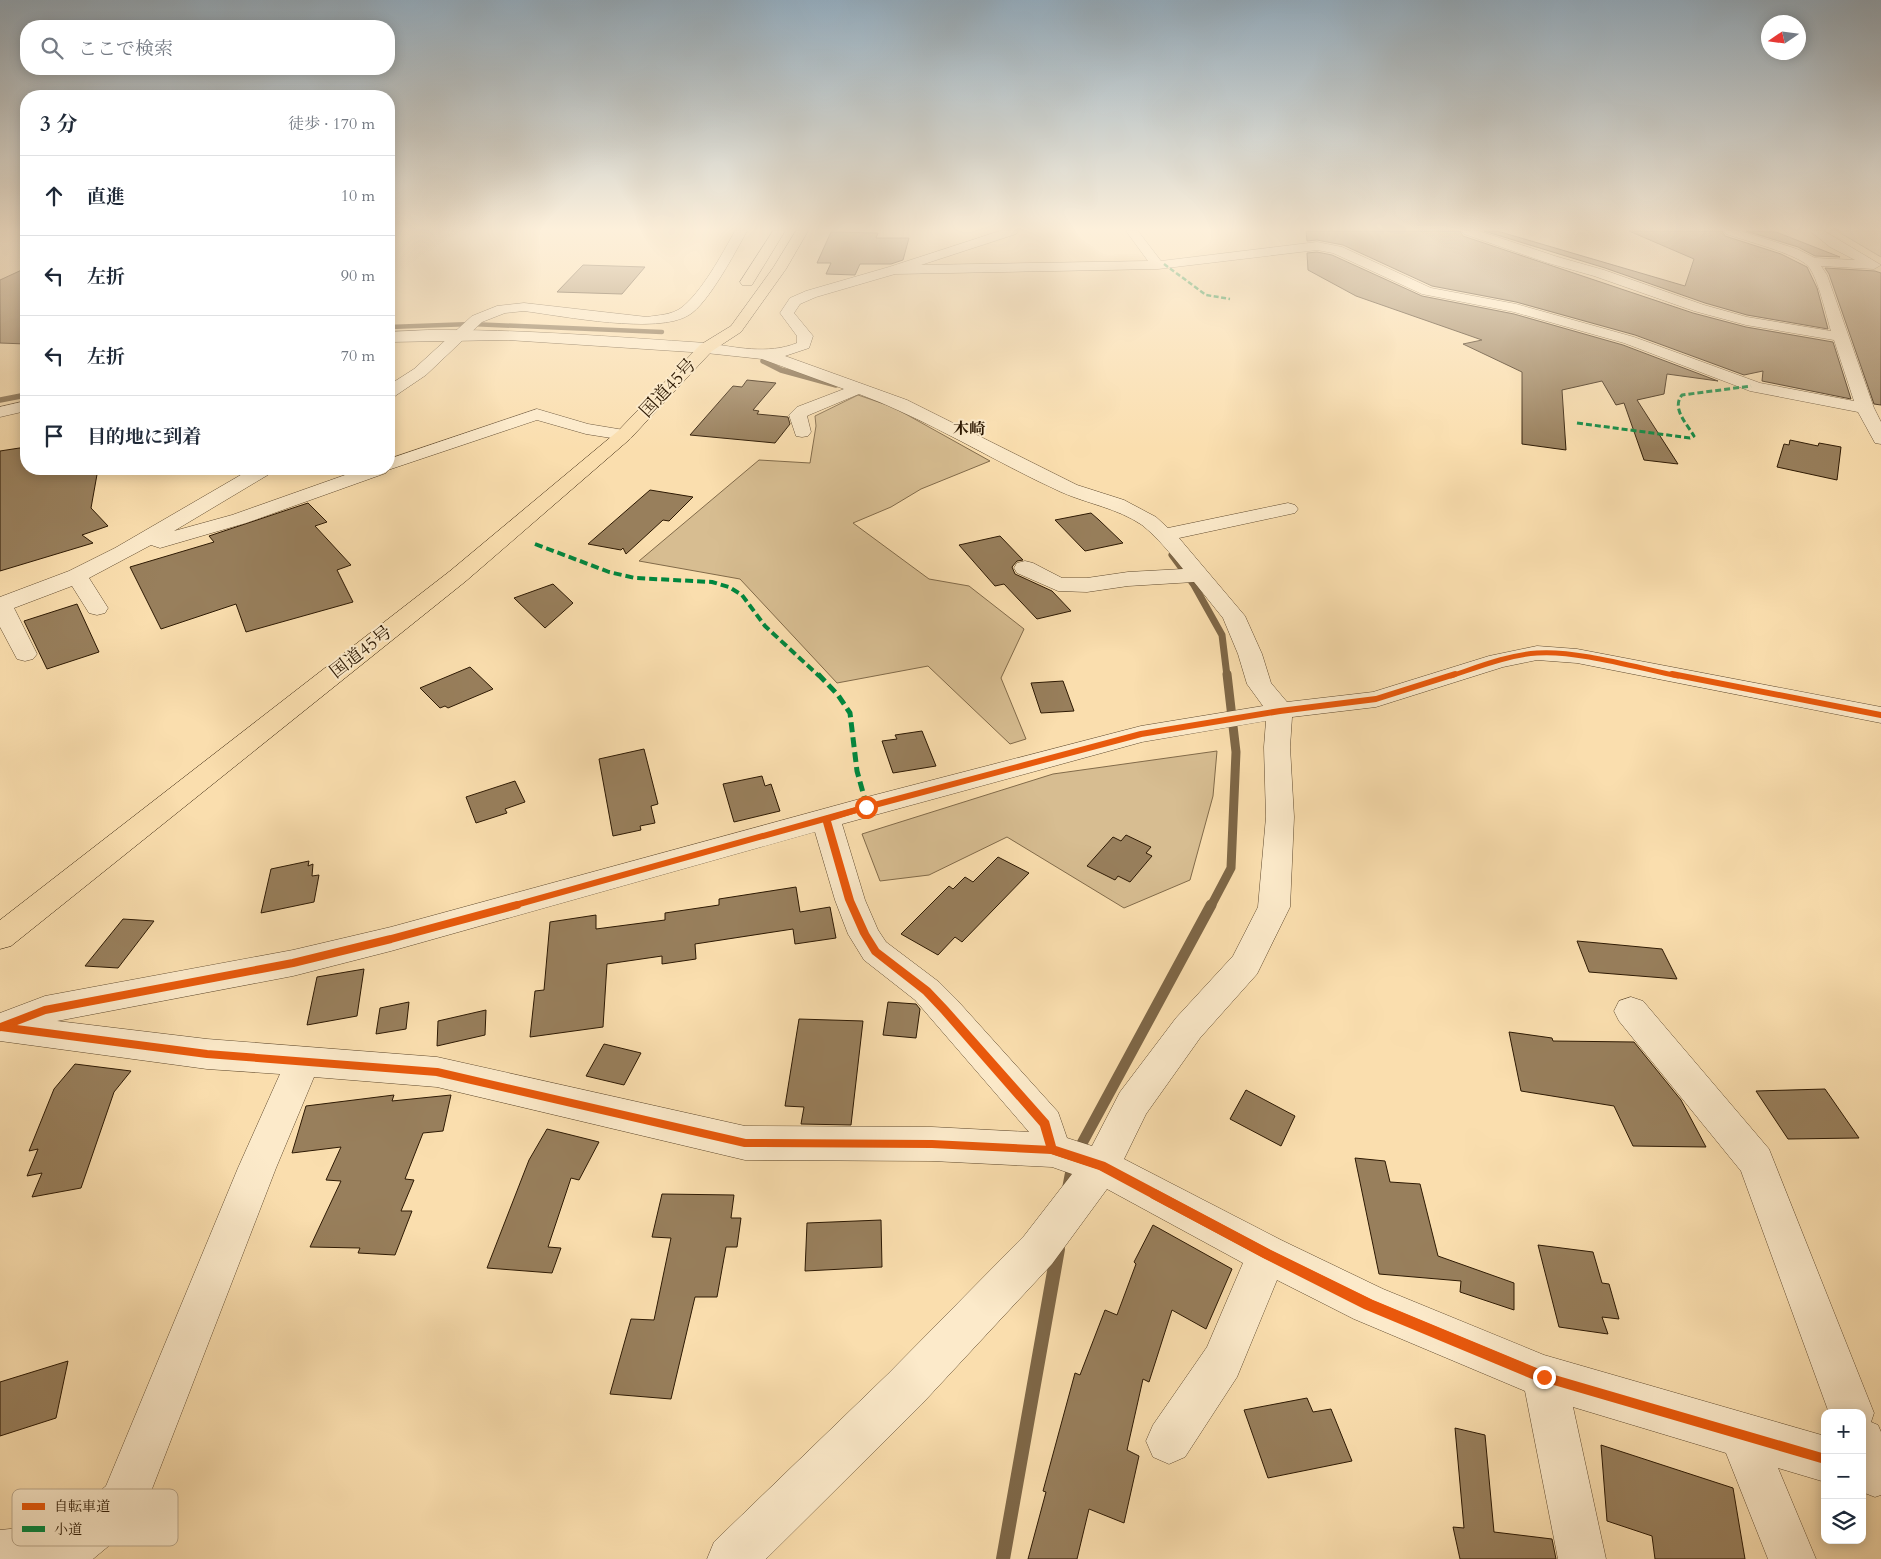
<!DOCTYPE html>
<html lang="ja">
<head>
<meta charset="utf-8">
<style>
  :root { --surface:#fff; --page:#f2f2f3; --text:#1f2937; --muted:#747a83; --line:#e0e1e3 }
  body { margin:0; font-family:Cardo,"Noto Serif JP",serif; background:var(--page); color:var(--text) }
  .controls { position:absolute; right:15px; bottom:15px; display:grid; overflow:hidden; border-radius:10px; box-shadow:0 2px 12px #0003 }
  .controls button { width:45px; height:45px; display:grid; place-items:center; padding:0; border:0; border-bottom:1px solid var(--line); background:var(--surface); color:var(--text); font:25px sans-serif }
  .compass { position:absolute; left:1761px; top:15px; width:45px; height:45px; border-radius:50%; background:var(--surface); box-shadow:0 2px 12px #0003; rotate:257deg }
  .stop { position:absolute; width:15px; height:15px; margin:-11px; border:4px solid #ea580c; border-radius:50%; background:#fff }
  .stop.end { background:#ea580c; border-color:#fff; box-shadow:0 1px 5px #0008 }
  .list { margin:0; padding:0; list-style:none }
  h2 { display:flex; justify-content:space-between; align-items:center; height:65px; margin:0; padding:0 20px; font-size:21px }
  h2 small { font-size:16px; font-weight:400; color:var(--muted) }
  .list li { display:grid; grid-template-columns:32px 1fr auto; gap:15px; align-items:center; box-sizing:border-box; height:80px; padding:0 20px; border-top:1px solid var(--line) }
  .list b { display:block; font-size:19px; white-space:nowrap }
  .list em { font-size:16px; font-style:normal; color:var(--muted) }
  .icon { flex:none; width:28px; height:28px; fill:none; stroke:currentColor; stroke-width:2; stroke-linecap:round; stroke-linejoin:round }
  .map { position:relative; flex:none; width:1881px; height:1559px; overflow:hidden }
  .search { position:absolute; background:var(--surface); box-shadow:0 2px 12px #0003; left:20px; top:20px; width:375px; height:55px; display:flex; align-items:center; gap:12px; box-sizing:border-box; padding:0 18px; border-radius:20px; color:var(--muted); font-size:19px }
  .panel { position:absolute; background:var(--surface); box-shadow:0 2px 12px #0003; left:20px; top:90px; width:375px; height:385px; border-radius:20px }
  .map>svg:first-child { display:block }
  .green { fill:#d7bd91; stroke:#826b4a }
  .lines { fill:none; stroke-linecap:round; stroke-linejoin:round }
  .stream-far5 { stroke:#7e6747; stroke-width:4.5 }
  .stream-far4 { stroke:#7e6747; stroke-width:5.5 }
  .stream-far3 { stroke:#7e6747; stroke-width:7 }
  .stream-far2 { stroke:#7e6747; stroke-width:9 }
  .stream-far1 { stroke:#7e6747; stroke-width:11 }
  .stream { stroke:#7e6747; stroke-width:14 }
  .building { fill:#987f5c; stroke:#2d1903 }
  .minor-casing { stroke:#604a2e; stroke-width:1 }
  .tertiary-casing { stroke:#604a2e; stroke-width:1 }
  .trunk-casing { stroke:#2d1903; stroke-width:1 }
  .minor { fill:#fceaca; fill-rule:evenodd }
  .tertiary { fill:#fceaca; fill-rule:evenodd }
  .trunk { fill:#fadeae; fill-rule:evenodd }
  .quiet-far3 { stroke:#00873e; stroke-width:2.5; stroke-dasharray:5 2.5; stroke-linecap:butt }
  .quiet-far2 { stroke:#00873e; stroke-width:3; stroke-dasharray:6 3; stroke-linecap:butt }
  .quiet-far1 { stroke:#00873e; stroke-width:4; stroke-dasharray:8 4; stroke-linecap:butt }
  .quiet { stroke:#00873e; stroke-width:5; stroke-dasharray:10 5; stroke-linecap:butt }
  .cycleway-far3-casing { stroke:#fceaca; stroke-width:8 }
  .cycleway-far2-casing { stroke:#fceaca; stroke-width:9 }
  .cycleway-far1-casing { stroke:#fceaca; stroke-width:11 }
  .cycleway-casing { stroke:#fceaca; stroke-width:13 }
  .cycleway-far3 { stroke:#e8590c; stroke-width:5 }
  .cycleway-far2 { stroke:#e8590c; stroke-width:6 }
  .cycleway-far1 { stroke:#e8590c; stroke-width:8 }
  .cycleway { stroke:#e8590c; stroke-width:10 }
  .route { fill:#ea580c }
  .labels { text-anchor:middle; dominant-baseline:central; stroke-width:4; stroke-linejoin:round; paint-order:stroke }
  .far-neighbourhood-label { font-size:16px; font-weight:bold; fill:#2d1903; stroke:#fceaca }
  .street-label { font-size:18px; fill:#2d1903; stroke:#fceaca }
  .key { fill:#fceaca; stroke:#beab8e; stroke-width:1 }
  .key-label { font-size:14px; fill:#2d1903 }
</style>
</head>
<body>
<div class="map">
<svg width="1881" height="1559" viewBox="0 0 1881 1559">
  <rect width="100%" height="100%" fill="#fadeae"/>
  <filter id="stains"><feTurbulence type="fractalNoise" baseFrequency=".004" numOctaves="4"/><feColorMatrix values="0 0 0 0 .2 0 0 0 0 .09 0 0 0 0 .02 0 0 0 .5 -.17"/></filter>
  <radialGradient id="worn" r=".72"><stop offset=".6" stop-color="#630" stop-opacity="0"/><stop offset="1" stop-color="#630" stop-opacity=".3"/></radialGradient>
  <g class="green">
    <path d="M1837,231H1881V257Z"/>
    <path d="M858,395L893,407L990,461L921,489L891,507L853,523L929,579L969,586L1024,629L1001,678L1026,739L1010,744L928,666L837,683L740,579L639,561L759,460L810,463L816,426L815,416Z"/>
    <path d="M1217,751L1213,796L1190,880L1124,908L1007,837L929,875L880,881L862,834L1053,774Z"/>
  </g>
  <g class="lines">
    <path class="stream-far5" d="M389,327L471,324L662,332"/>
    <g class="stream-far4">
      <path d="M763,361L781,370L836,385"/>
      <path d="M0,400L26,395"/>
    </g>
    <path class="stream-far3" d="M1172,555L1194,585L1222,635L1227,676"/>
    <path class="stream-far2" d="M1211,906L1231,868L1236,752L1227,674"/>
    <path class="stream-far1" d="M1068,1186L1073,1160L1211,905"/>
    <path class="stream" d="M1003,1559L1058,1249"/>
  </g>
  <g class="building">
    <path d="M1306,231H1460L1463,236L1693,313L1746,327L1833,342L1851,399L1762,381L1763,371L1744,375L1635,335L1516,302L1432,286L1343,245L1317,240L1307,241Z"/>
    <path d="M1484,231H1497L1685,286L1694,259L1629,231H1722L1725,236L1781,254L1807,267L1817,288L1828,329L1747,315L1705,303L1605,268Z"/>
    <path d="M1746,231L1776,232L1840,257L1815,256L1798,247Z"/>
    <path d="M831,232L878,233L876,238H909L903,260L891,264H860L855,275L826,274L831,263H817Z"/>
    <path d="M1317,252L1332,255L1422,296L1514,314L1623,345L1718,381L1667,374L1664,394L1637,400L1678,464L1644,460L1624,403L1616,405L1602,381L1562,390L1566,450L1522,444V372L1463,344L1482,340L1356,296L1308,270L1307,253Z"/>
    <path d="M583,265L645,267L622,294L557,292Z"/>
    <path d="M26,268V344L0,343V280Z"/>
    <path d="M1825,268L1875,271L1881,273V405L1874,404L1829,274Z"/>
    <path d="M747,380L776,383L753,410L759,411L757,414L788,417L790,424L775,443L690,435L733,386L742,387Z"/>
    <path d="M1790,440L1818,446L1819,443L1841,447L1837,480L1777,467L1784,444L1789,445Z"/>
    <path d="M26,447V469H98L91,508L108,526L82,535L93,543L0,571V451Z"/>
    <path d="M650,490L693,497L669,521L663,520L626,554L623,548L621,550L588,544Z"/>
    <path d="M308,503L327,522L315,526L351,565L337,570L353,602L246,632L236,604L161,629L130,567L214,542L209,536Z"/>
    <path d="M1091,513L1099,520L1123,543L1085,551L1055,520Z"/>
    <path d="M1000,536L1023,560L1017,561L1012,567L1015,574L1052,591L1071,611L1037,619L1004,584L995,586L959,545Z"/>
    <path d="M553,584L573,603L545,628L514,598Z"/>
    <path d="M77,604L99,652L47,669L24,621Z"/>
    <path d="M470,667L493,689L448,708L445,706L440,708L420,688Z"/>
    <path d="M1063,681L1074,711L1041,713L1031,683Z"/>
    <path d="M922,731L936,766L893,773L882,741L897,739L895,735Z"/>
    <path d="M644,749L658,804L651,806L655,823L640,826L641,830L613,836L599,759Z"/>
    <path d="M762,776L765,786L771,784L780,811L734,822L723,784Z"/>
    <path d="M515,781L525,802L505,809L507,813L476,823L466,797Z"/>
    <path d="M1126,835L1151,847L1146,853L1152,856L1130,882L1118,876L1115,880L1087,866L1113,837L1121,841Z"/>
    <path d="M998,857L1029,873L962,942L955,937L938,955L901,934L949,886L953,889L965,877L973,882Z"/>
    <path d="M309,861L308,866L313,864L312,876L319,875L314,902L261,913L271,869Z"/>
    <path d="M796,887L800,912L830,907L836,938L795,944L793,929L695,944L696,959L662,964V956L607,964L603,1027L530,1037L535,991L544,990L550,922L596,915V929L665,920V913L719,905V899Z"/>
    <path d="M123,919L154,921L118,968L85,966Z"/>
    <path d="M1577,941L1662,949L1677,979L1589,972Z"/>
    <path d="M364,969L357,1016L307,1025L317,977Z"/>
    <path d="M409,1002L406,1029L376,1034L380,1008Z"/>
    <path d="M888,1002L916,1004L920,1009L916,1038L883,1035Z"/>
    <path d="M486,1010L485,1035L437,1046L438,1021Z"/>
    <path d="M799,1019L863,1021L851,1125L801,1124L804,1107L785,1106Z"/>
    <path d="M1509,1032L1552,1038L1553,1041L1634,1042L1681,1100L1706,1147L1633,1146L1614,1106L1521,1091Z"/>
    <path d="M604,1044L641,1053L624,1085L586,1076Z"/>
    <path d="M75,1064L131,1071L114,1092L81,1188L32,1197L42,1173L27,1176L38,1149L29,1151L54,1089Z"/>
    <path d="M1825,1089L1859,1138L1788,1139L1756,1091Z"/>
    <path d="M1246,1090L1295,1116L1281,1146L1230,1119Z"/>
    <path d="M394,1095L392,1101L451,1095L443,1131L423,1133L405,1179L414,1180L401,1211H412L395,1255L358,1253L360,1248L310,1247L341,1181L326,1180L341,1147L292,1153L306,1106Z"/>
    <path d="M547,1129L599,1142L579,1180L571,1178L548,1247L561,1248L552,1273L487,1268L529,1160Z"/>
    <path d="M1355,1158L1385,1161L1390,1182L1420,1184L1438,1256L1514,1283V1310L1460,1292L1461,1281L1379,1274Z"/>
    <path d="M662,1194L734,1195L731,1218H741L737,1247H726L717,1297H695L671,1399L610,1394L631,1319L654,1320L671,1238L652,1237Z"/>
    <path d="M881,1220L882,1267L805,1271L807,1223Z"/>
    <path d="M1153,1225L1232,1269L1206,1329L1172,1310L1149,1382L1143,1379L1127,1450L1139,1456L1124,1523L1089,1509L1077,1559H1028L1046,1492L1043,1491L1075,1373L1080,1375L1105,1310L1117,1315L1136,1264L1134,1262Z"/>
    <path d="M1538,1245L1593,1252L1602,1283L1609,1284L1619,1319L1602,1317L1608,1334L1559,1327Z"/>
    <path d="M68,1361L56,1418L0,1436V1382Z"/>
    <path d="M1307,1398L1313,1412L1331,1409L1352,1461L1268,1478L1244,1410Z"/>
    <path d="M1455,1428L1485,1435L1494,1532L1552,1539L1556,1559H1460L1453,1527L1464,1528Z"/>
    <path d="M1601,1445L1733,1488L1745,1559H1655L1652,1536L1607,1521Z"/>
  </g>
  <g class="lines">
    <g class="minor-casing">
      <g id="minor">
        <path d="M735,231H747C736,251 708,304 689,315C658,335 563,316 524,311L505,313L482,322L426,375L395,396L389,397V385L414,369L472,316L497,306L524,303L647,317C659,315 671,315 681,308C702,292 722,254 735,231Z"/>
        <path d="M1000,231H1018L1016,234L921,265L1148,261L1126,231H1138L1161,261L1317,242L1342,247L1431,288L1516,304L1634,337L1760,383L1854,401L1834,340L1746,325L1694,311L1594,276L1548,263L1464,234L1462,231H1479L1558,257L1604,270L1704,305L1747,317L1831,331C1826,315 1818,277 1808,266C1797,254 1743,240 1726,234L1724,231H1741L1797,249L1815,258L1855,260L1830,247L1810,231H1824L1881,265L1874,269L1821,266L1827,275L1874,408L1881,422V444L1875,443L1858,412L1750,391L1624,343L1514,312L1422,294L1333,253L1317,250L1158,269L895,274L816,297L800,304L794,313L813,336L809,348L785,356L907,400L1077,485L1124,500L1156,517L1168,528L1288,503L1295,505L1298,509L1295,513L1179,538L1245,616L1262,654L1271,683L1287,702L1373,692L1489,656L1537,646L1577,649L1881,707V723L1577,663L1537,660L1503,667L1376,707L1292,717L1290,747L1294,817L1290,907L1257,974L1200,1038L1146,1114L1124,1159L1281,1240L1383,1289L1544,1355L1825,1436V1482L1778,1468L1816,1559H1768L1726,1453L1573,1407L1606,1559H1558L1525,1391L1354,1319L1277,1280L1237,1377L1185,1457L1169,1464L1153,1457L1146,1441L1153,1425L1207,1347L1243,1263L1107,1189L1052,1264L921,1405L766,1559H707L714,1542L889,1373L1024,1236L1072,1174L1052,1167L932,1161L745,1160L437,1087L314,1077L276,1168L140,1520L93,1559H0V1530L60,1524L106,1486L238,1168L280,1074L207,1069L0,1041V1013L45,996L293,950L391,927L867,797L1141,726L1263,706L1247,684L1238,654L1223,618L1194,582L1128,586L1087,592L1058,591L1017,573L1014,568L1017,563L1025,561L1033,563L1062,578H1087L1128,572L1183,569C1171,554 1157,537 1142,525C1117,508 1088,504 1061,492C993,461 929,420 859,394L809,415L807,416L811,432L808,436L802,437L796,436L789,415L797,407L844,389L762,359L706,353L700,351L698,348L700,345L706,343C736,347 767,355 797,343V336L780,313L790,298L806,291L889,267ZM1266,721L1264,747L1266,817L1258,907L1233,956L1176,1018L1120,1092L1092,1146L1067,1138L1058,1112L957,1000L939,982L886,942L878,930L865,900L842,824L1142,742ZM815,832L835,900L848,934L864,960L915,1000L1029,1132L932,1127L745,1126L437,1057L207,1039L57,1021L293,976L391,951Z"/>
        <path d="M537,409L588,424L630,431L633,435L630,439L624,440L586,434L537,420L388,470L386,473L246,523L160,548L151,545L89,578L108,608L105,613L97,615L89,613L72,586L14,608L37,654L33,659L25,661L17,659L0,627V597L69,571L115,548L251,469H273L271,473L174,531L232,515L362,469H389V459Z"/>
        <path d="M1631,997L1643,1001L1769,1149L1874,1413L1871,1422L1878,1425L1881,1432V1495L1875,1497L1862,1492V1413H1829L1741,1171L1619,1021L1614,1011L1619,1001Z"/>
      </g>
    </g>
    <g class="tertiary-casing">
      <g id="tertiary">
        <path d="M428,330C521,329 613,337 706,343L712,345L714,348L712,351L706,353L508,340L389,342V332Z"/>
        <path d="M26,401V411L0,417V407Z"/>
      </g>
    </g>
    <g class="trunk-casing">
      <g id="trunk">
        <path d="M773,231H785L752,285H742L740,282Z"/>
        <path d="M796,231H808L786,269L741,332L712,351L630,439L466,581L11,946L0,949V920L450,571L618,431L700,345L731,326L773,268Z"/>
      </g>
    </g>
    <use href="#minor" class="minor"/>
    <use href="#tertiary" class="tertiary"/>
    <use href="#trunk" class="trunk"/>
    <path class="quiet-far3" d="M1164,264L1206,295L1230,299"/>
    <path class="quiet-far2" d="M1577,423L1690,438L1694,436C1687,424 1671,408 1682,395L1751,386"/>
    <path class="quiet-far1" d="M535,544L609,572L635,578L712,582L729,587L742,595L765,626L819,676"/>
    <path class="quiet" d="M818,674L838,695L850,713L857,771L867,807"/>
    <g class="cycleway-far3-casing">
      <path id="cycleway-far3" d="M1451,676C1478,667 1508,655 1537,653C1577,650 1638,668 1678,676"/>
    </g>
    <g class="cycleway-far2-casing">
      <g id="cycleway-far2">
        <path d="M1672,674L1881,715"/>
        <path d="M512,906L867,807L1141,734L1280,711L1376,699L1455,674"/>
      </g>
    </g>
    <g class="cycleway-far1-casing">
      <g id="cycleway-far1">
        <path d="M1,1027L45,1010L293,963L391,939L517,905"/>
        <path d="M1,1027L207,1054L437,1072L745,1143L932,1144L1052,1150L1101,1166L1157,1195"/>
      </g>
    </g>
    <g class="cycleway-casing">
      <path id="cycleway" d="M1154,1194L1267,1254L1369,1304L1544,1377L1825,1459"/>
    </g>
    <use href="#cycleway-far3" class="cycleway-far3"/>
    <use href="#cycleway-far2" class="cycleway-far2"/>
    <use href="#cycleway-far1" class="cycleway-far1"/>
    <use href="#cycleway" class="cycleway"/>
  </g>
  <linearGradient id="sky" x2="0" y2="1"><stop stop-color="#93aaba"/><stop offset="0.51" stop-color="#fdf0db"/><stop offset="1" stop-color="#fdf0db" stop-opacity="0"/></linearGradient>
  <rect width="1881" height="449" fill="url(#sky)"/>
  <path class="route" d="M866,804L871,807L869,809L831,821L854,900L869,933L879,949L930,988L948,1007L1049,1121L1056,1146L1105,1162L1271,1250L1373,1300L1549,1373L1550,1377L1549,1382L1544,1384L1364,1309L1263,1258L1099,1170L1048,1153L1040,1126L941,1013L923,994L872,954L860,934L845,900L822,819L823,817Z"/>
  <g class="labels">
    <g class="far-neighbourhood-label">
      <text x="969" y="429">木崎</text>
    </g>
    <g class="street-label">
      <text transform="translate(668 388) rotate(-47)">国道45号</text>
      <text transform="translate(361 652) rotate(-38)">国道45号</text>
    </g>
  </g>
  <rect x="12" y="1489" width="166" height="57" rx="8" class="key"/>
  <rect x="22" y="1503" width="23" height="7" fill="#e8590c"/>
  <rect x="22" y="1526" width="23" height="6" fill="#00873e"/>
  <g class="key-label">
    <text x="54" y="1511">自転車道</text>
    <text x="54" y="1534">小道</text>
  </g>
  <rect width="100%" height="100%" filter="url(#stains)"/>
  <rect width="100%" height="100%" fill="url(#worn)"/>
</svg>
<div class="controls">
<button>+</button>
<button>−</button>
<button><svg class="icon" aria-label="layers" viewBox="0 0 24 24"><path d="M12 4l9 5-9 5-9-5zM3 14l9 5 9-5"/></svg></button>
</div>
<svg class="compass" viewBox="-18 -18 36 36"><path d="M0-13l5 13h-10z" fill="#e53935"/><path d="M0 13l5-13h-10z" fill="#747a83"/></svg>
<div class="stop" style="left:866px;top:807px"></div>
<div class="stop end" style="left:1544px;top:1377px"></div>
<div class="search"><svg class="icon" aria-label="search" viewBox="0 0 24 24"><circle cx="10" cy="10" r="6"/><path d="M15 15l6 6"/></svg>ここで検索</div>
<section class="panel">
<h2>3 分<small>徒歩 · 170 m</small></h2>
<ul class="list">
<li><svg class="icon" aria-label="ahead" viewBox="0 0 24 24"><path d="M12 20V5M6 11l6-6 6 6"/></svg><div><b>直進</b></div><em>10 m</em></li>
<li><svg class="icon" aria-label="left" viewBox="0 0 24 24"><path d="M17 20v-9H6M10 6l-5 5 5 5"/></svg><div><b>左折</b></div><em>90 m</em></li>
<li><svg class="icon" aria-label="left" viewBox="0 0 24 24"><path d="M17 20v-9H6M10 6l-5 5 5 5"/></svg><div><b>左折</b></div><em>70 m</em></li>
<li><svg class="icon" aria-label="arrive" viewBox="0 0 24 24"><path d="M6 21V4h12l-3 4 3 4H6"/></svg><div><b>目的地に到着</b></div></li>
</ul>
</section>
</div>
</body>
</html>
